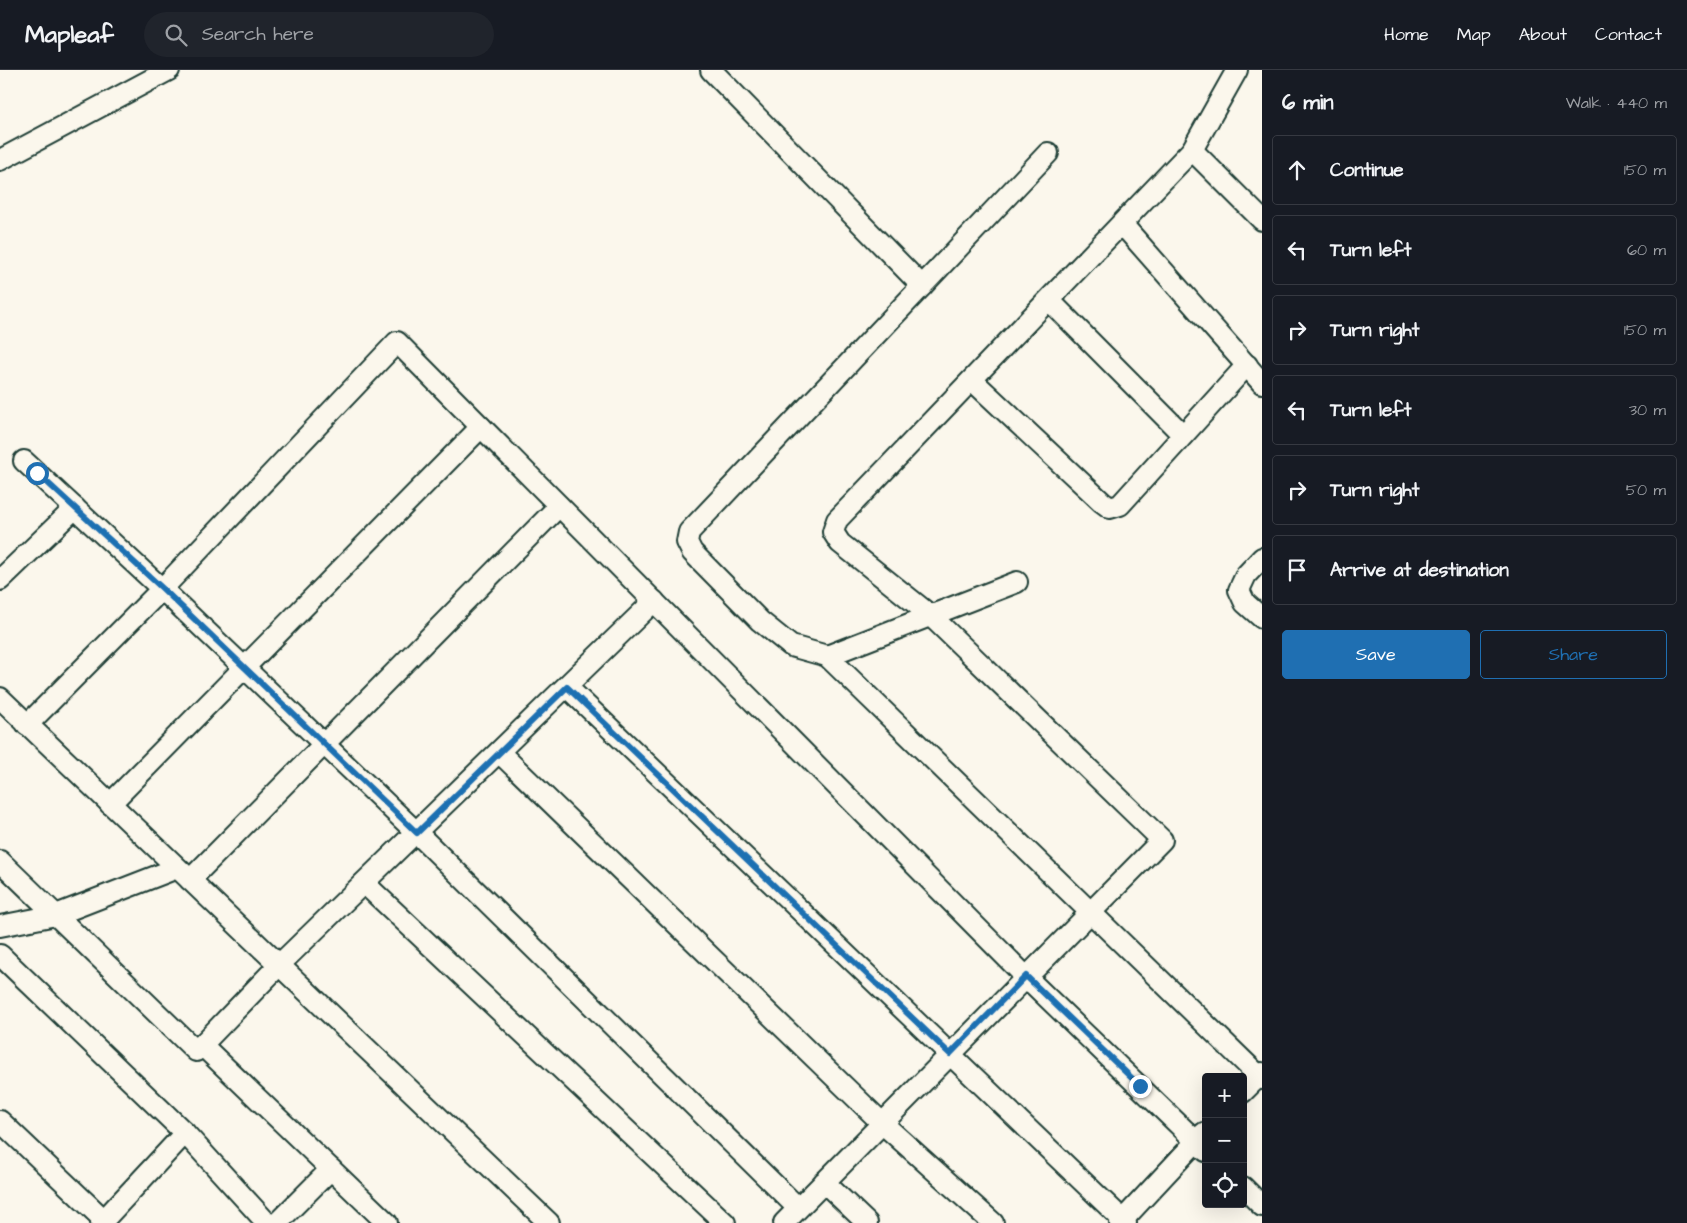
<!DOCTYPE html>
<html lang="en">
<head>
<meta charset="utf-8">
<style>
  :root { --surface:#171b24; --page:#20242c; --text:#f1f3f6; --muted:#9ea1a6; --line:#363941; --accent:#1f6fb2 }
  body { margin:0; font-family:"Architects Daughter",sans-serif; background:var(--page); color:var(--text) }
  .controls { position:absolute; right:15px; bottom:15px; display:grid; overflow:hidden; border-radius:5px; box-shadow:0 5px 20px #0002 }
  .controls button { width:45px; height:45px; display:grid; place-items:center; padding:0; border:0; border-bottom:1px solid var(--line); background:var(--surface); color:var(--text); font:25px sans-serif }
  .stop { position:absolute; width:15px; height:15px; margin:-11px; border:4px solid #1f6fb2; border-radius:50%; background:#fff }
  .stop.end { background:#1f6fb2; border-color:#fff; box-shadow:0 1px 5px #0008 }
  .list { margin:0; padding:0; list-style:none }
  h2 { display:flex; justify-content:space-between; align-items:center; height:65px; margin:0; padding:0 20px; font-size:21px }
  h2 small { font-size:16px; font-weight:400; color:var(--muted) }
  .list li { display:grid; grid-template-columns:32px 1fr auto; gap:15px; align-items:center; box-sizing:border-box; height:70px; margin:0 10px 10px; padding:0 10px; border:1px solid var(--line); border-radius:5px }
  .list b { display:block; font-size:19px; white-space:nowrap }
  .list em { font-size:16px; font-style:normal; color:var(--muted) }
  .actions { display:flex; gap:10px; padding:15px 20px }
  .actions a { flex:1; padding:11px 0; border:1px solid var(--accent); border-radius:5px; text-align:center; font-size:18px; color:var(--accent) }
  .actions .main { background:var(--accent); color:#fff }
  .icon { flex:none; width:28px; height:28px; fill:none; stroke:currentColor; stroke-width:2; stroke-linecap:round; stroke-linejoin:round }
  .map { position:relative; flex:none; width:1262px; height:1153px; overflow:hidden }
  header { display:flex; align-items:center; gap:30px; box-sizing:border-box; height:70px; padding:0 25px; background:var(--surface); border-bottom:1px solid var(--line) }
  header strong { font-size:24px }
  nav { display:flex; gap:28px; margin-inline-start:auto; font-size:18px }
  .search { width:350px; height:45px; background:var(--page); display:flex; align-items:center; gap:12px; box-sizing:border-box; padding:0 18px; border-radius:28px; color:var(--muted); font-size:19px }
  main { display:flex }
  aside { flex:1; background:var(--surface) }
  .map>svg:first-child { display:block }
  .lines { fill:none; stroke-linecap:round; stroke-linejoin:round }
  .minor-casing { stroke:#1f3d34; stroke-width:24 }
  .minor { stroke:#fbf7ec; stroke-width:20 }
  .route { stroke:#1f6fb2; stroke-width:6 }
</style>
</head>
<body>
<header>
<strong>Mapleaf</strong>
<div class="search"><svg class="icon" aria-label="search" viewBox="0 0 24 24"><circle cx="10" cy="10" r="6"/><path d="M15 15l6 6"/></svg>Search here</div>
<nav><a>Home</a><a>Map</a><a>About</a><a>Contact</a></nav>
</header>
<main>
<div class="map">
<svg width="1262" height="1153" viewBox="0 0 1262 1153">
  <rect width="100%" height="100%" fill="#fbf7ec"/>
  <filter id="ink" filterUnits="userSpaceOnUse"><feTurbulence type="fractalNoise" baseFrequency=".02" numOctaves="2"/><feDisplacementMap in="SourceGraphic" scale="10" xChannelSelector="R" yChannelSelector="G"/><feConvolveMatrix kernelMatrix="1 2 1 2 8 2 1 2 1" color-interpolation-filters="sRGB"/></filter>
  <g filter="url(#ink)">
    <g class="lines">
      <g class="minor-casing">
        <g id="minor">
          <path d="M711,0L922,216"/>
          <path d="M1192,80L1262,150"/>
          <path d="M1048,83L689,462L687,472L692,482L760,551L791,576L827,586L1262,1009"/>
          <path d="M0,90L169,0"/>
          <path d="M1122,154L1262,313"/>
          <path d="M1049,230L1183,365"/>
          <path d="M972,310L1102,432L1110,438L1120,435L1247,295"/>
          <path d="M24,391L162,519L397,272L1026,907L1206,1081"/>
          <path d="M1262,488L1246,505L1239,520L1245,533L1262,548"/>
          <path d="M0,510L75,438"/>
          <path d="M827,586L1017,512"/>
          <path d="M567,617L1126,1153"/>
          <path d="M0,628L549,1153"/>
          <path d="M27,655L162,519L417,763L798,1138"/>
          <path d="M500,683L882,1053L993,1153"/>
          <path d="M110,734L481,357"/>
          <path d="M0,791L196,981L279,895L654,531"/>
          <path d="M190,810L559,436"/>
          <path d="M364,813L725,1153"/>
          <path d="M0,856L56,845L177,798"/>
          <path d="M0,885L185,1063L267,1153"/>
          <path d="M203,976L387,1153"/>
          <path d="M1243,1022L1262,1003"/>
          <path d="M0,1051L104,1150"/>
          <path d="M824,1112L867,1153"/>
          <path d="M1243,1117L1262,1136"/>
          <path d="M101,1153L185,1063"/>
          <path d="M277,1153L331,1099"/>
          <path d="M784,1153L1162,770L930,545L840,473L833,462L837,450L1192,80L1237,0"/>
          <path d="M1120,1153L1204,1063"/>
        </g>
      </g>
      <use href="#minor" class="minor"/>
    </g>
  </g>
  <g class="lines" filter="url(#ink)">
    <path class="route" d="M37,403L162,518L417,763L567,617L950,984L1026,906L1140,1016"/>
  </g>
</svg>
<div class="controls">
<button>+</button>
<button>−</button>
<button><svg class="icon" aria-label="locate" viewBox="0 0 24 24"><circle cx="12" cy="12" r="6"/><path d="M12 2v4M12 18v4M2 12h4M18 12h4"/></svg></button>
</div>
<div class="stop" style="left:37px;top:403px"></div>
<div class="stop end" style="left:1140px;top:1016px"></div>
</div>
<aside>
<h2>6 min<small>Walk · 440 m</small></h2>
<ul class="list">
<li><svg class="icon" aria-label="ahead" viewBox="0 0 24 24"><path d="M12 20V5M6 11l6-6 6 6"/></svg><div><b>Continue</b></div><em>150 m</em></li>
<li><svg class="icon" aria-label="left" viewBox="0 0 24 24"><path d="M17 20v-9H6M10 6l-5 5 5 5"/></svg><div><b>Turn left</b></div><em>60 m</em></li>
<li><svg class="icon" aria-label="right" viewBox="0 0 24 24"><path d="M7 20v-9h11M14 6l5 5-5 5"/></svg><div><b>Turn right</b></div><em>150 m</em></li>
<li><svg class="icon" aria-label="left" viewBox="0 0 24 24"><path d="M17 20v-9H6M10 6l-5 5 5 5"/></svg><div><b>Turn left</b></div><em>30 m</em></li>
<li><svg class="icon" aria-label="right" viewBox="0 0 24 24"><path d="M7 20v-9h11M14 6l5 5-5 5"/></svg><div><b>Turn right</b></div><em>50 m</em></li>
<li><svg class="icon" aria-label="arrive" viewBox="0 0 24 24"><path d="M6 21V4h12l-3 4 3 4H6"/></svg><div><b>Arrive at destination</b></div></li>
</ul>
<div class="actions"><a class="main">Save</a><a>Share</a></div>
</aside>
</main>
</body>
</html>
